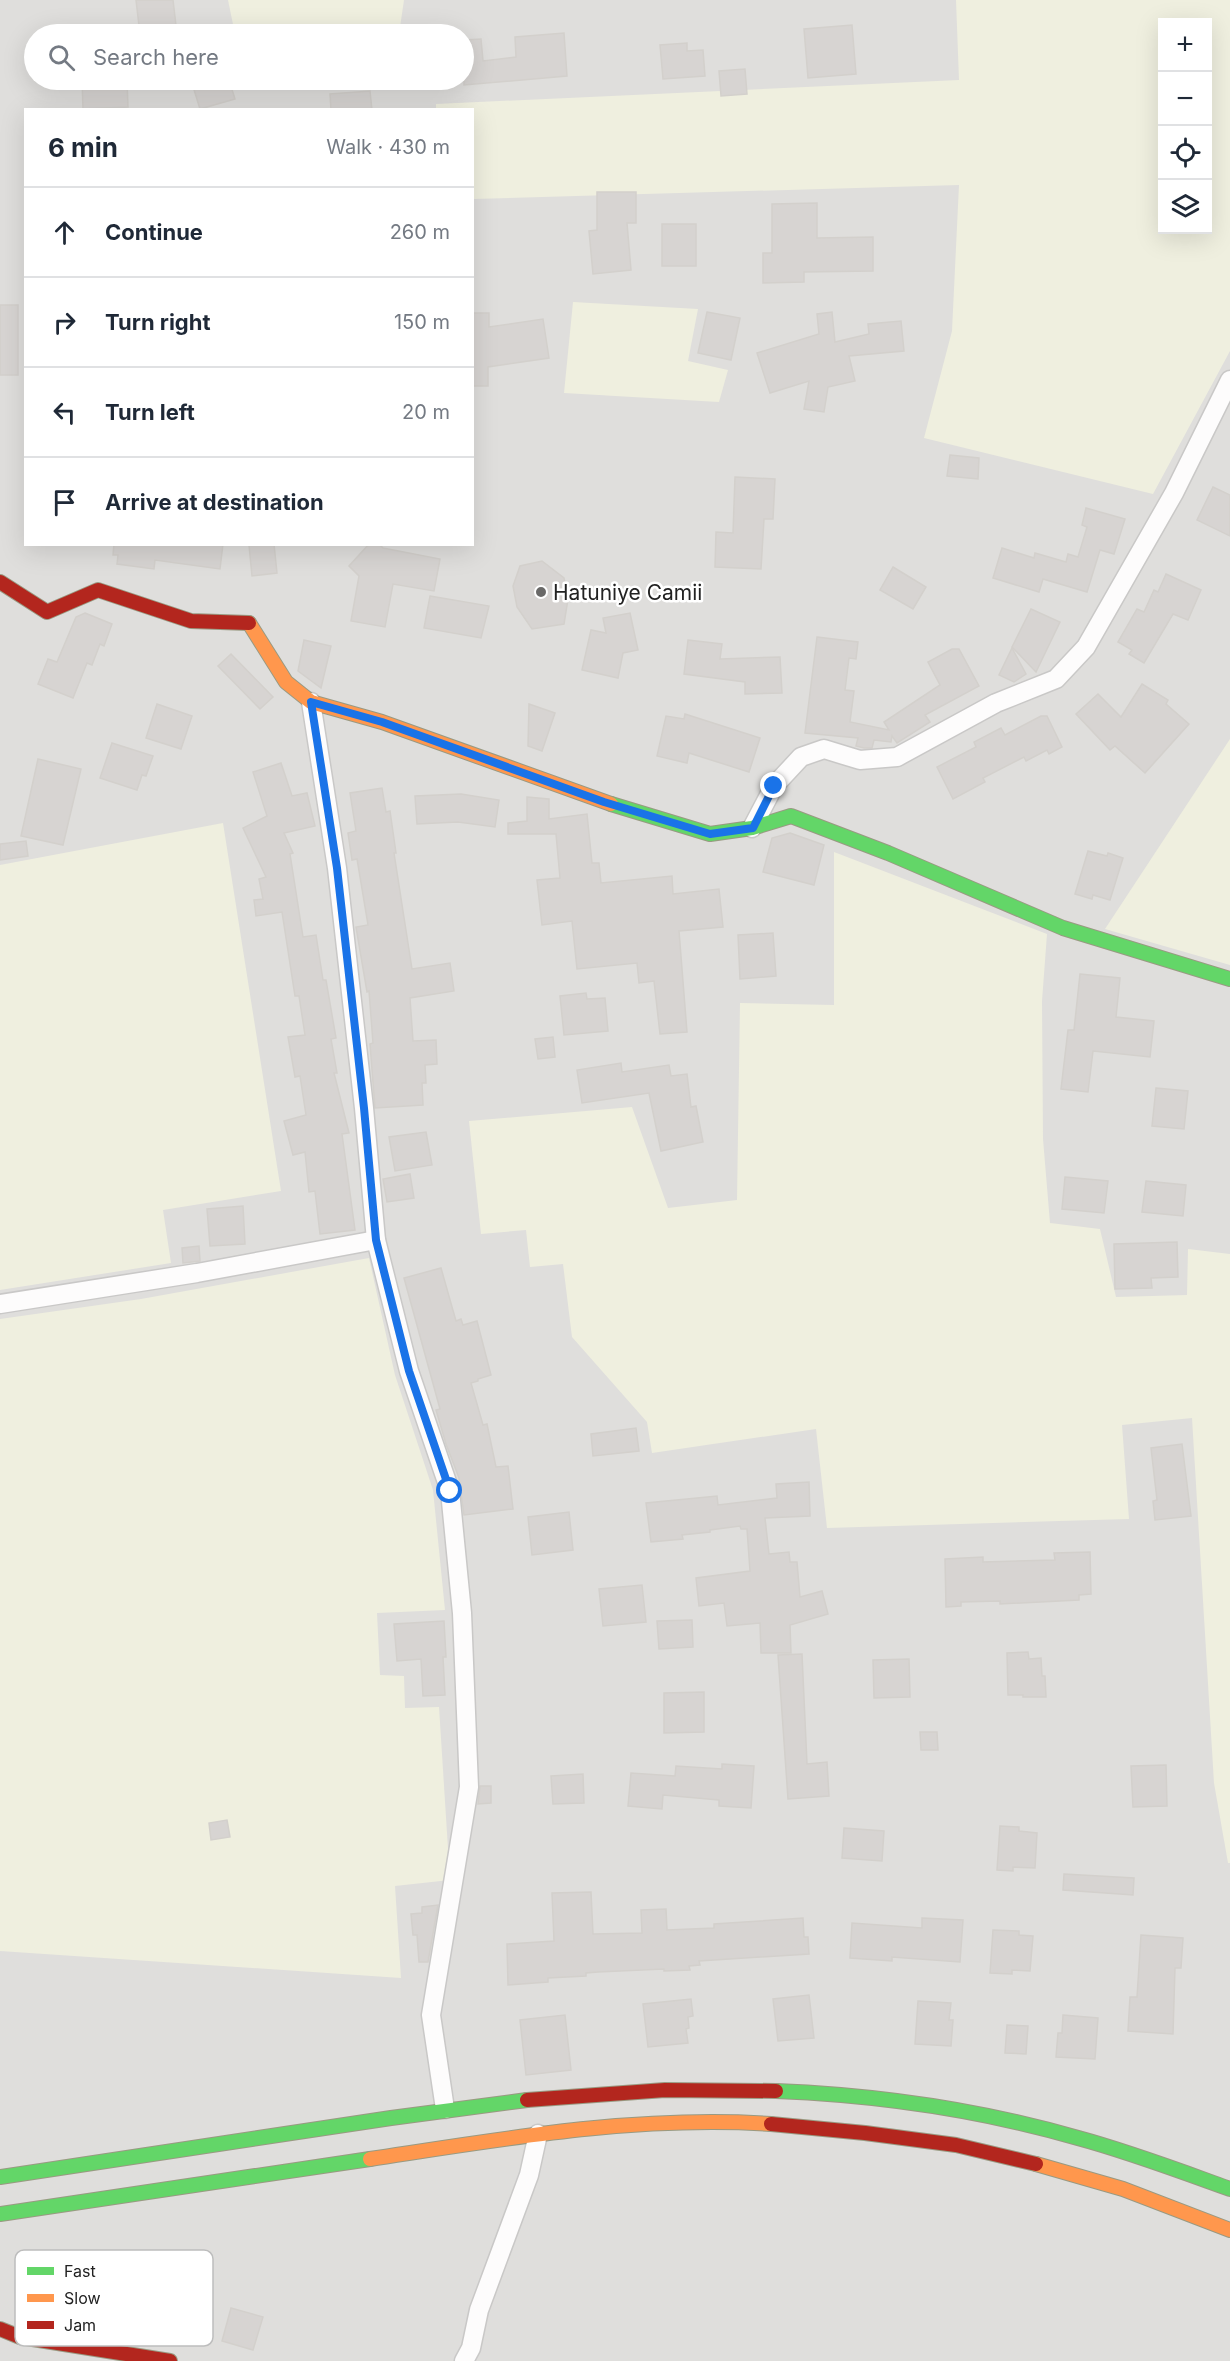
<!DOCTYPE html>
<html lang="en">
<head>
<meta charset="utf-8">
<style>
  :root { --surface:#fff; --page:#f6f6f7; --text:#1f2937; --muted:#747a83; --line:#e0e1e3 }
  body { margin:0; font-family:Inter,sans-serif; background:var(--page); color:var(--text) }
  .controls { position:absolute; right:18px; top:18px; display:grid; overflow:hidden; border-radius:0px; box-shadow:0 6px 24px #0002 }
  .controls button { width:54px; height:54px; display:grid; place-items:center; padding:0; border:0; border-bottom:2px solid var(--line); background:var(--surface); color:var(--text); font:30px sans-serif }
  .stop { position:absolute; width:18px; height:18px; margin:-14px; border:4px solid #1a73e8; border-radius:50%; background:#fff }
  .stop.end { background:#1a73e8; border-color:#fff; box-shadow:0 2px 6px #0008 }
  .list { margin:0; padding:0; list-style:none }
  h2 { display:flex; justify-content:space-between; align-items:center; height:78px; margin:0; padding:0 24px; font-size:26px }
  h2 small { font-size:20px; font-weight:400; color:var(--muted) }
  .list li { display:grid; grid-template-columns:39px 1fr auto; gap:18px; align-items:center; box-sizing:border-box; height:90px; padding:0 24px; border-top:2px solid var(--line) }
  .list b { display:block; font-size:22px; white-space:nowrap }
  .list em { font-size:20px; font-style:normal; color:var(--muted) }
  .icon { flex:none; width:33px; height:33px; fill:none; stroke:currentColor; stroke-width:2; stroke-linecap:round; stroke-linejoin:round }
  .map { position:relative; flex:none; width:1230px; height:2361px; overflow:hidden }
  .search { position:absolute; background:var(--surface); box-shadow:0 6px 24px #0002; left:24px; top:24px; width:450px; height:66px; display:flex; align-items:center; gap:15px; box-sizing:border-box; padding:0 21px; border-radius:33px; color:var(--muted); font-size:22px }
  .panel { position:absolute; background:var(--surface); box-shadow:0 6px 24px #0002; left:24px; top:108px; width:450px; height:438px; border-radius:0px }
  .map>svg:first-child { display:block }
  .residential { fill:#dfdedc; fill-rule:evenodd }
  .farmland { fill:#efefdf; fill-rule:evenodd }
  .building { fill:#d7d4d2; stroke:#d3d0cc; stroke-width:1.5 }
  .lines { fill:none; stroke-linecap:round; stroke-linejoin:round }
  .street-casing { stroke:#c9c8c7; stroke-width:21 }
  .fast-casing { stroke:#999a82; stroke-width:16 }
  .slow-casing { stroke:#999a82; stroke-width:16 }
  .jam-casing { stroke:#999a82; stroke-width:16 }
  .street { stroke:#fdfcfc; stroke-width:18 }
  .fast { stroke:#63d668; stroke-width:14 }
  .slow { stroke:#ff974d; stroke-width:14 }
  .jam { stroke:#b3261e; stroke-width:14 }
  .route { stroke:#1a73e8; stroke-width:8 }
  .poi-dot { fill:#6a6968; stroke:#fff; stroke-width:2 }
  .labels { text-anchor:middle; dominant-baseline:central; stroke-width:5; stroke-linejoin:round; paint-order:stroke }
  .poi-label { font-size:21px; fill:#222; stroke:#fff; text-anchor:start }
  .key { fill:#fff; stroke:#bdbdbd; stroke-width:1.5 }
  .key-label { font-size:16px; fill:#222 }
</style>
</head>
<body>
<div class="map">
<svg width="1230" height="2361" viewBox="0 0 1230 2361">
  <rect width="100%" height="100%" fill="#f0eeeb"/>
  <path class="residential" d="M0,0H1230V2361H0ZM1162,22H1208V230H1162ZM34,34H464V80H34ZM26,110H472V544H26Z"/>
  <g class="farmland">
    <path d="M228,0H404L399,34H235Z"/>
    <path d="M956,0H1230V351L1153,494L924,438L952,331L959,185L473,199L472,110L436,109V104L959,80ZM1162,22H1208V230H1162Z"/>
    <path d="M244,80H378L306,89L245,82Z"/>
    <path d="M573,302L698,309L688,361L728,370L719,402L564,393Z"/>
    <path d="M1230,739V965L1105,929Z"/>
    <path d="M223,823L281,1191L163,1210L171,1263L0,1290V865Z"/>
    <path d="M834,852L1047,934L1042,1001L1043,1139L1050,1223L1100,1229L1116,1297L1187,1295L1188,1249L1230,1254V1863H1228L1214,1783L1192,1418L1122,1425L1129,1519L827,1528L816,1429L652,1453L647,1422L572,1337L563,1264L530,1267L526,1230L481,1234L469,1121L632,1107L668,1208L737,1200L740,1003L834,1005Z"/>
    <path d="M369,1258L395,1375L433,1490L445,1610L377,1613L380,1675L404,1676L405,1708L439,1707L450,1880L395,1886L401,1978L0,1951V1319L141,1299Z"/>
  </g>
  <g class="building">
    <path d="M136,0H173L177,34H140Z"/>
    <path d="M852,25L856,74L808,78L804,29Z"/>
    <path d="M564,33L567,76L464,85V40L481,39L483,61L516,57L515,37Z"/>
    <path d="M687,43V51L703,50L705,76L663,79L660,45Z"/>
    <path d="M745,69L747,94L721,96L719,71Z"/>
    <path d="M82,80H127L128,107L83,109Z"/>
    <path d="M191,80H229L235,99L200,109Z"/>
    <path d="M370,91L372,110H331L330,94Z"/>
    <path d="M597,192H636V223H627L631,270L593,274L589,231L597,230Z"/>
    <path d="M817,203V238L873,237V271L804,272V282L763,283V253H772V204Z"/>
    <rect x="662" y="224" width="34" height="42"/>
    <rect x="0" y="305" width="18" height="70"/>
    <path d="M707,312L740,318L731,360L698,353Z"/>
    <path d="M832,312L835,342L869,334L868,324L901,321L904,351L849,356L855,381L828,387L824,412L804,409L809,381L770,393L757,353L819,334L817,314Z"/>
    <path d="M472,313H489V327L543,319L549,358L488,367V386H472Z"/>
    <path d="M950,455L979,458L978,479L947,476Z"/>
    <path d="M735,477L775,479L773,519H764L761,569L715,567L716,532L733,533Z"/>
    <path d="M1213,487L1230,495V536L1197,520Z"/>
    <path d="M1086,508L1125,519L1114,554L1100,550L1087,592L1043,579L1039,592L993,578L1002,548L1034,558L1035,553L1066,562L1068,554L1078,557L1087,527L1082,525Z"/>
    <path d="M114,544H223L220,569L155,560L154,569L117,564L118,555H113Z"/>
    <path d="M274,544L277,573L252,576L249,545Z"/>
    <path d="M369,544H379L383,548L440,559L434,591L393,584L385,627L351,621L359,576L349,566Z"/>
    <path d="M542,561L564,578L568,599L564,624L532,629L517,607L513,586L520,566Z"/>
    <path d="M893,567L926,587L913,609L880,590Z"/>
    <path d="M1166,574L1201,590L1188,620L1173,614L1144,663L1129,654L1132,650L1118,642L1137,609L1144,612L1154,590L1158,592Z"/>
    <path d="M430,596L489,606L481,638L424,628Z"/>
    <path d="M1031,609L1060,622L1036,672L1012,647Z"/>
    <path d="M85,613L112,624L104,646L100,644L92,665L87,663L73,698L38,684L48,659L57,662L76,617Z"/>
    <path d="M630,613L638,650L623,653L618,678L582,670L591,630L606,633L603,618Z"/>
    <path d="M817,637L858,642L856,659L849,658L845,690L854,691L850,722L889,730L884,722L940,685L928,662L952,649H959L979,686L925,715L930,722L897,743L892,736L891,742L874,740L872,748H864L856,746L858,738L805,733Z"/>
    <path d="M304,640L331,646L321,688L298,671Z"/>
    <path d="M688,640L722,644L720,659L780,657L782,693L745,694V682L684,674Z"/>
    <path d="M1012,648L1026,674L1014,682L999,675Z"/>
    <path d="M231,654L273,697L260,709L218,666Z"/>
    <path d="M1142,684L1168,700L1166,704L1189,724L1145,773L1115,746L1110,750L1076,714L1098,694L1121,717Z"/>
    <path d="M157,704L192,716L181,749L146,738Z"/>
    <path d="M529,704L555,713L542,751L528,746Z"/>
    <path d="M685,714L760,738L749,772L689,753L687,763L657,756L666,716L684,719Z"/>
    <path d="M1041,716H1047L1062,747L1049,754L1047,750L1026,761L1024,757L983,778L985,782L953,799L937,767L976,747L974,742L1001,728L1005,735Z"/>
    <path d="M112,743L153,756L146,776L142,775L137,790L100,778Z"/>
    <path d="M38,759L81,769L63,845L21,836Z"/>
    <path d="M281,763L292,796L307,793L315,826L284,833L293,853L290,854L303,937L316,935L323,980H326L336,1038L331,1039L337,1073H334L349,1133L342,1134L355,1230L320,1234L315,1191L309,1192L305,1152L293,1155L284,1121L306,1115L300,1076L295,1077L288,1037L305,1035L299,996H295L282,912L256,916L254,900L263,899L259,879L266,877L243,828L267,816L253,772Z"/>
    <path d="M382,788L386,812L390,811L396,853H394L412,969L450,963L454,991L410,998L413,1041L436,1040L437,1064L425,1065L426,1083H422L423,1105L375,1108L370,1044L373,1043L369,991L367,992L356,927L368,925L357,859L352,860L348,833L356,831L350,793Z"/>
    <path d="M461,794L499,800L495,827L458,822L417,824L415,796Z"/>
    <path d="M527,797L549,799V819L587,814L592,863H599L601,883L672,876L673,894L719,889L723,927L679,931L687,1032L660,1034L654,981L639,983L637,963L577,969L572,921L542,925L537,880L560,878L556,834H508V823L527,821Z"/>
    <path d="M790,833L824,845L814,885L763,872L772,838Z"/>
    <path d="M26,841L28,856L0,860V844Z"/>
    <path d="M1088,851L1107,856L1108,853L1123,858L1110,900L1093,895L1092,899L1075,894Z"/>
    <path d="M773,933L776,976L740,979L738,935Z"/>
    <path d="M1080,974L1120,978L1116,1017L1154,1021L1150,1057L1093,1051L1088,1092L1061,1089L1068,1030H1074Z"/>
    <path d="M586,993L587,999L605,998L608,1031L564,1035L560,996Z"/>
    <path d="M553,1037L555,1057L538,1059L535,1039Z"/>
    <path d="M621,1063L622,1072L669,1065L671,1076L687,1074L691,1107L696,1106L703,1142L661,1151L649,1093L582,1103L577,1070Z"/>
    <path d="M1156,1088L1188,1091L1184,1129L1152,1126Z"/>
    <path d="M426,1132L432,1165L395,1171L389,1137Z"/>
    <path d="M410,1174L414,1198L387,1202L383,1179Z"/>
    <path d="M1065,1177L1108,1181L1104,1213L1062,1209Z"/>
    <path d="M1146,1181L1186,1185L1183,1216L1142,1212Z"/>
    <path d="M243,1206L245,1244L210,1246L207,1209Z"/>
    <path d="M1177,1242L1178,1277L1151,1278L1152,1288L1115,1289L1114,1244Z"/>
    <path d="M199,1246L200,1261L183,1263L182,1248Z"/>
    <path d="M441,1268L456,1321L461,1319L463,1325L477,1321L491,1375L478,1379V1381L471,1383L483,1425L487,1424L496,1467L508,1466L513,1509L464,1515L459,1478L446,1444L436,1410L440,1409L404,1278Z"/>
    <path d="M636,1428L639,1451L593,1456L591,1434Z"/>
    <path d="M1182,1444L1191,1516L1155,1520L1153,1501L1157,1500L1151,1448Z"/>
    <path d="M809,1482L810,1516L765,1518L769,1554L789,1552L790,1562H797L800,1597L822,1591L828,1614L790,1625L791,1653H761L760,1623L727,1626L724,1603L699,1606L696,1578L750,1571L747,1529H741L740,1526L710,1530V1532L682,1535L683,1539L651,1542L646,1503L717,1496L718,1505L777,1498L776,1484Z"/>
    <path d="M569,1512L573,1550L532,1555L528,1517Z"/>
    <path d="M1090,1552L1091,1594L1079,1595V1600L1000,1604V1601L961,1602V1606L946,1607L945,1559L983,1557V1562L1055,1560L1054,1553Z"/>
    <path d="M642,1585L646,1622L603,1626L599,1589Z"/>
    <path d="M692,1620L693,1647L659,1649L657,1621Z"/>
    <path d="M444,1621L446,1657H443L445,1695L423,1696L421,1659L397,1661L394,1624Z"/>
    <path d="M1028,1652L1029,1659L1041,1658L1042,1676H1045L1046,1697H1023V1695H1008L1007,1653Z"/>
    <path d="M802,1654L807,1764L827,1762L829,1796L788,1799L778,1655Z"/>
    <path d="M909,1659L910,1697L874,1698L873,1660Z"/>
    <path d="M704,1692V1732L664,1733V1693Z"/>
    <path d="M920,1732H937L938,1750H921Z"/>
    <path d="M722,1764L754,1766L751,1808L719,1806V1800L663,1795L662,1809L628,1806L631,1773L675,1776L676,1766L722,1769Z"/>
    <path d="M1166,1765L1167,1806L1133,1807L1131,1766Z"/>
    <path d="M583,1774L584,1803L553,1804L551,1776Z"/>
    <path d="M480,1786H491V1803L478,1804Z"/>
    <path d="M227,1820L230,1837L211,1840L209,1823Z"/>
    <path d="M1000,1826L1019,1827V1831L1037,1833L1035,1868L1013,1867V1871L997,1870Z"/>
    <path d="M844,1828L884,1831L882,1861L842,1858Z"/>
    <path d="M1064,1874L1134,1878L1133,1895L1063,1890Z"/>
    <path d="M591,1892L593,1934L642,1933L641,1910L666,1909L667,1930L714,1928V1924L803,1918L804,1937H808L809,1954L699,1961L700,1965L689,1966L690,1970L664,1971V1969L598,1972L586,1973V1976L548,1978V1982L508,1985L507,1944L554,1941L552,1893Z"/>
    <path d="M438,1905L428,1962H419L417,1935H413L411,1914L422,1913V1907Z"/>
    <path d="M922,1918L963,1920L960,1962L892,1957V1961L850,1958L852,1923L922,1928Z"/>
    <path d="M993,1930L1019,1931V1935L1033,1936L1030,1971L1012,1970V1974L990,1973Z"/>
    <path d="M1141,1935L1183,1938L1181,1968H1175L1173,2034L1128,2031L1130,1997H1137Z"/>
    <path d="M809,1995L814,2038L778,2041L773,1999Z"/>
    <path d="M691,1999L693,2016L688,2017L689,2028L686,2029L688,2043L648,2047L643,2004Z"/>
    <path d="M918,2001L951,2003L949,2020H953L951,2046L915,2044Z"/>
    <path d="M565,2015L571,2070L526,2075L520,2020Z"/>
    <path d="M1063,2015L1098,2018L1095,2059L1056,2057L1058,2033H1062Z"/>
    <path d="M1007,2025L1028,2026L1026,2054L1005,2053Z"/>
    <path d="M231,2308L263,2317L253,2350L222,2341Z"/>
  </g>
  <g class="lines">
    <g class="street-casing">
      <g id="street">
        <path d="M311,702L337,868L364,1108L376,1240L409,1371L450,1491L462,1613L469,1787L431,2015L445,2109"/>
        <path d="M752,828L774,786L801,757L824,749L860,760L897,757L996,703L1056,679L1086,647L1174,493L1230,380"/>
        <path d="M0,1304L197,1273L376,1240"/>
        <path d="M464,2361L471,2348L479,2310L529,2175L538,2134"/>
      </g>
    </g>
    <g class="fast-casing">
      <g id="fast">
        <path d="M611,804L710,834L752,828L791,816L888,853L1063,928L1230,979"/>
        <path d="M776,2091C877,2095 981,2110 1078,2138C1130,2152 1180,2171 1230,2189"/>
        <path d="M0,2177L391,2118L527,2100"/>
        <path d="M0,2214L370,2159"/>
      </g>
    </g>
    <g class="slow-casing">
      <g id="slow">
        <path d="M249,623L286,682L311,702L382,722L611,804"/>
        <path d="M370,2159C502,2139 637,2115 771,2124"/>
        <path d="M1036,2164L1123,2189L1230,2230"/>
      </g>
    </g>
    <g class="jam-casing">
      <g id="jam">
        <path d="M0,582L47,612L98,590L191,621L249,623"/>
        <path d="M527,2100L665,2090L776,2091"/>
        <path d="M771,2124L865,2133L956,2145L1036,2164"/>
        <path d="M0,2329L20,2337L170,2361"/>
      </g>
    </g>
    <use href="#street" class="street"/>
    <use href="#fast" class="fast"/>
    <use href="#slow" class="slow"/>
    <use href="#jam" class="jam"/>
  </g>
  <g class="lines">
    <path class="route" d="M450,1491L409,1371L376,1240L364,1108L337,868L311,702L382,722L604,802L710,834L753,828L774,786"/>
  </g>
  <circle class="poi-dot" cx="541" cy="592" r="6"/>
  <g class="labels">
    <g class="poi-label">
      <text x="553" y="592">Hatuniye Camii</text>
    </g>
  </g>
  <rect x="15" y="2250" width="198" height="96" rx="9" class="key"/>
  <rect x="27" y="2267" width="27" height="8" fill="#63d668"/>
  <rect x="27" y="2294" width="27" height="8" fill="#ff974d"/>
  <rect x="27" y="2321" width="27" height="8" fill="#b3261e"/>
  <g class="key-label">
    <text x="64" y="2277">Fast</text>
    <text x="64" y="2304">Slow</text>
    <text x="64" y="2331">Jam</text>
  </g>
</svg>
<div class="controls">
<button>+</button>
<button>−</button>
<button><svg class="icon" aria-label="locate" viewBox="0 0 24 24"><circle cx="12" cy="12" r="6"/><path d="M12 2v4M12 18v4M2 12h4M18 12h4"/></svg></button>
<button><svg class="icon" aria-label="layers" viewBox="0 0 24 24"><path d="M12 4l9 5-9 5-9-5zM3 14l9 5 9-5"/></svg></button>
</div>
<div class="stop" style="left:450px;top:1491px"></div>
<div class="stop end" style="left:774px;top:786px"></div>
<div class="search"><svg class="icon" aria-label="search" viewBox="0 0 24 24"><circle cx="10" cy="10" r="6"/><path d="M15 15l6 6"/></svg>Search here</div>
<section class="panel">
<h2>6 min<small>Walk · 430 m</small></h2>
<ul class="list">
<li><svg class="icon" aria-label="ahead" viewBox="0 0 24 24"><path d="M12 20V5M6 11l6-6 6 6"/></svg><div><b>Continue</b></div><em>260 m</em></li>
<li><svg class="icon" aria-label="right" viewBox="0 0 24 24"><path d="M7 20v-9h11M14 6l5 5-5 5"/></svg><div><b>Turn right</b></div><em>150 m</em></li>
<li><svg class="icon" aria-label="left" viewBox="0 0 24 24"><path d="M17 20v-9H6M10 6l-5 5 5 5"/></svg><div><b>Turn left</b></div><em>20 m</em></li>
<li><svg class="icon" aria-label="arrive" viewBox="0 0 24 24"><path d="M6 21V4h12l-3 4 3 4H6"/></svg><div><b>Arrive at destination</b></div></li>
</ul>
</section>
</div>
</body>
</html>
